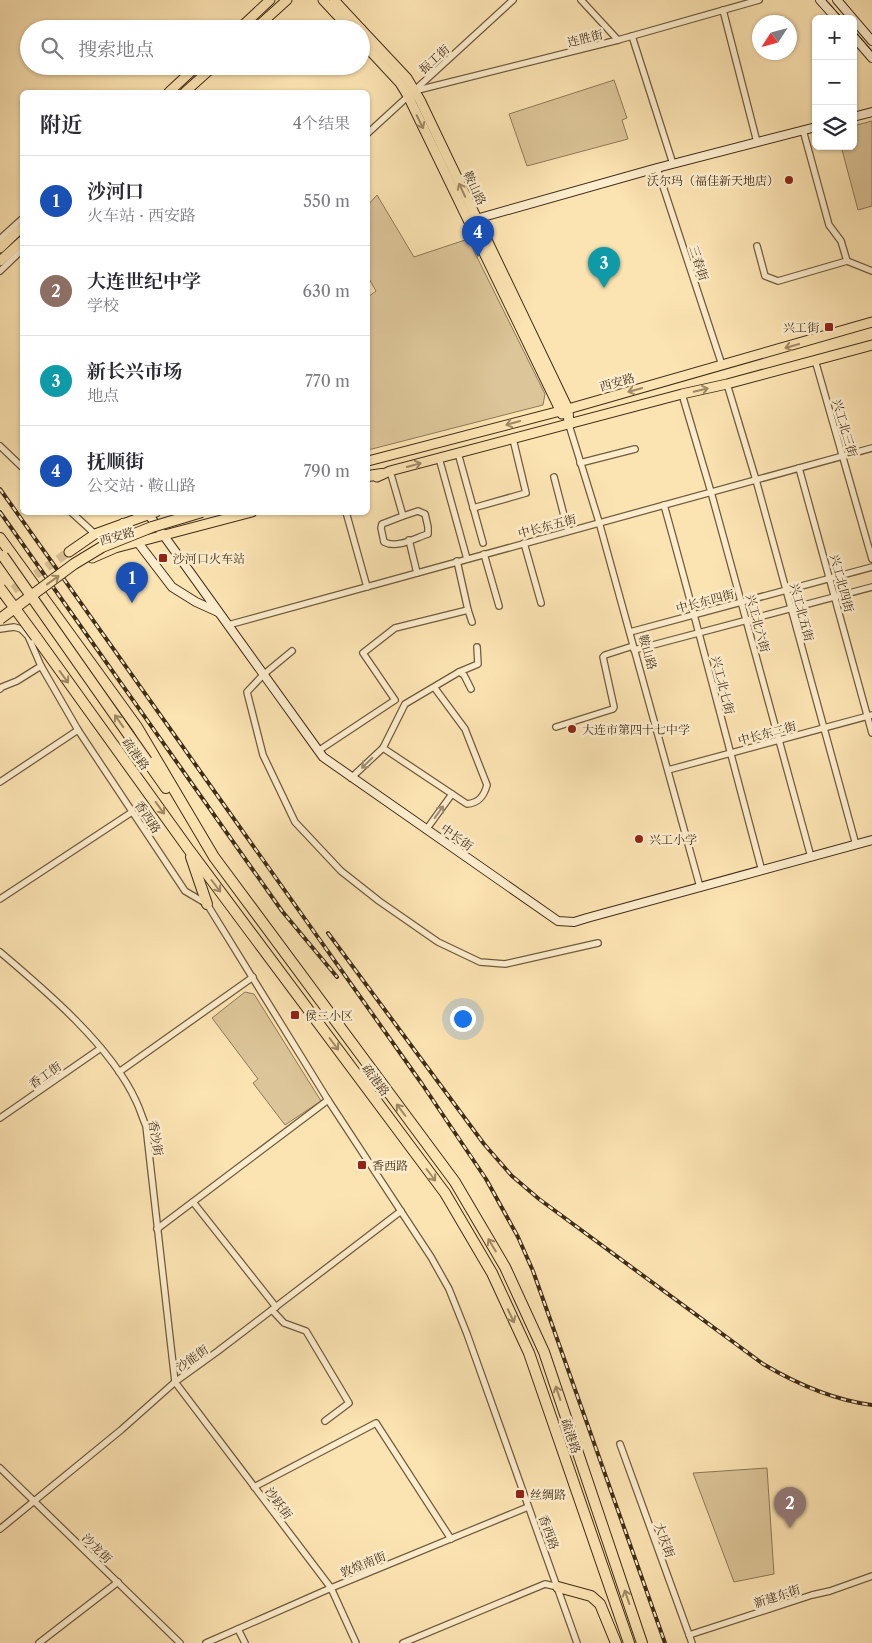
<!DOCTYPE html>
<html lang="zh">
<head>
<meta charset="utf-8">
<style>
  :root { --surface:#fff; --page:#f2f2f3; --text:#2b2b33; --muted:#7c7c81; --line:#e1e1e2; --accent:#2563eb }
  body { margin:0; font-family:"Libre Caslon Text","Noto Serif SC",serif; background:var(--page); color:var(--text) }
  .controls { position:absolute; right:15px; top:15px; display:grid; overflow:hidden; border-radius:8px; box-shadow:0 1px 4px #0004 }
  .controls button { width:45px; height:45px; display:grid; place-items:center; padding:0; border:0; border-bottom:1px solid var(--line); background:var(--surface); color:var(--text); font:25px sans-serif }
  .compass { position:absolute; left:752px; top:15px; width:45px; height:45px; border-radius:50%; background:var(--surface); box-shadow:0 1px 4px #0004; rotate:234deg }
  .you { position:absolute; left:462px; top:1018px; width:18px; height:18px; margin:-12px; border:4px solid #fff; border-radius:50%; background:#1a73e8; box-shadow:0 0 0 8px #1a73e833 }
  .badge { display:grid; place-items:center; width:32px; height:32px; border-radius:50%; background:var(--accent); color:#fff; font-size:16px; font-weight:700 }
  .pin { position:absolute; translate:-50% -41px; filter:drop-shadow(0 1px 2px #0008) }
  .pin::after { content:''; position:absolute; top:26px; width:18px; height:15px; background:inherit; clip-path:polygon(0 0,100% 0,50% 100%) }
  .list { margin:0; padding:0; list-style:none }
  h2 { display:flex; justify-content:space-between; align-items:center; height:65px; margin:0; padding:0 20px; font-size:21px }
  h2 small { font-size:16px; font-weight:400; color:var(--muted) }
  .list li { display:grid; grid-template-columns:32px 1fr auto; gap:15px; align-items:center; box-sizing:border-box; height:90px; padding:0 20px; border-top:1px solid var(--line) }
  .list b { display:block; font-size:19px; white-space:nowrap }
  .list p { margin:0; font-size:16px; white-space:nowrap; color:var(--muted) }
  .list em { font-size:16px; font-style:normal; color:var(--muted) }
  .icon { flex:none; width:28px; height:28px; fill:none; stroke:currentColor; stroke-width:2; stroke-linecap:round; stroke-linejoin:round }
  .map { position:relative; flex:none; width:872px; height:1643px; overflow:hidden }
  .search { position:absolute; background:var(--surface); box-shadow:0 1px 4px #0004; left:20px; top:20px; width:350px; height:55px; display:flex; align-items:center; gap:12px; box-sizing:border-box; padding:0 18px; border-radius:28px; color:var(--muted); font-size:19px }
  .panel { position:absolute; background:var(--surface); box-shadow:0 1px 4px #0004; left:20px; top:90px; width:350px; height:425px; border-radius:8px }
  .map>svg:first-child { display:block }
  .green { fill:#dcc598; stroke:#8e7958 }
  .lines { fill:none; stroke-linecap:round; stroke-linejoin:round }
  .primary-tunnel { stroke:#d6bf93; stroke-width:9; stroke-dasharray:9 4.5; stroke-linecap:butt }
  .street-casing { stroke:#6f5b3e; stroke-width:8 }
  .secondary-casing { stroke:#402d18; stroke-width:10 }
  .primary-casing { stroke:#402d18; stroke-width:11 }
  .highway-casing { stroke:#402d18; stroke-width:12 }
  .street { stroke:#fdedcd; stroke-width:5.5 }
  .secondary { stroke:#fdedcd; stroke-width:8 }
  .primary { stroke:#fce4b2; stroke-width:9 }
  .highway { stroke:#fce4b2; stroke-width:10 }
  .tram { stroke:#402d18; stroke-width:1 }
  .rail-casing { stroke:#402d18; stroke-width:4 }
  .rail { stroke:#fdedcd; stroke-width:2; stroke-dasharray:5.5; stroke-linecap:butt }
  .highway-bridge-casing { stroke:#402d18; stroke-width:12; stroke-linecap:butt }
  .highway-bridge { stroke:#fce4b2; stroke-width:10 }
  .oneway { stroke:#9e8865 }
  .oneway2 { stroke:#9e8d72 }
  .poi-dot { fill:#8f2418; stroke:#fdedcd; stroke-width:2 }
  .labels { text-anchor:middle; dominant-baseline:central; stroke-width:5; stroke-linejoin:round; paint-order:stroke }
  .street-label { font-size:12px; fill:#402d18; stroke:#fdedcd }
  .poi-label { font-size:12px; fill:#402d18; stroke:#fdedcd; text-anchor:start }
</style>
</head>
<body>
<div class="map">
<svg width="872" height="1643" viewBox="0 0 872 1643">
  <rect width="100%" height="100%" fill="#fce4b2"/>
  <filter id="stains"><feTurbulence type="fractalNoise" baseFrequency=".004" numOctaves="4"/><feColorMatrix values="0 0 0 0 .2 0 0 0 0 .09 0 0 0 0 .02 0 0 0 .5 -.17"/></filter>
  <radialGradient id="worn" r=".72"><stop offset=".6" stop-color="#630" stop-opacity="0"/><stop offset="1" stop-color="#630" stop-opacity=".3"/></radialGradient>
  <g class="green">
    <path d="M614,80L627,118L622,120L628,139L527,166L509,114Z"/>
    <path d="M872,121V206L858,210L841,146H853V126Z"/>
    <path d="M377,195L414,257L468,239L545,394L543,405L368,450V297L376,291L368,277V205Z"/>
    <path d="M245,992L254,994L321,1101L285,1125L253,1083L258,1079L212,1018Z"/>
    <path d="M767,1468L774,1574L734,1582L693,1473Z"/>
  </g>
  <g class="lines">
    <path class="primary-tunnel" d="M2,597L69,552"/>
    <g class="street-casing">
      <g id="street">
        <path d="M581,0L618,40"/>
        <path d="M723,10L757,142"/>
        <path d="M632,36L673,164"/>
        <path d="M414,91L618,40L759,0"/>
        <path d="M803,130L829,225L841,241L847,261L872,271"/>
        <path d="M368,133L513,0"/>
        <path d="M657,168L722,365"/>
        <path d="M0,239L22,219"/>
        <path d="M757,246L765,276L778,281L847,261"/>
        <path d="M0,271L22,250"/>
        <path d="M815,360L872,559"/>
        <path d="M727,384L756,480L856,845"/>
        <path d="M682,394L711,492L811,857"/>
        <path d="M569,425L599,522L700,887"/>
        <path d="M0,446L22,467"/>
        <path d="M458,453L483,543"/>
        <path d="M439,458L467,559"/>
        <path d="M580,463L635,449"/>
        <path d="M799,468L872,733"/>
        <path d="M390,471L403,516L382,524L381,528L384,542C397,549 415,538 428,534V527L425,514L418,511L403,516"/>
        <path d="M554,477L568,531"/>
        <path d="M664,505C698,626 729,749 762,871"/>
        <path d="M473,508L526,493L513,439"/>
        <path d="M71,512L95,534"/>
        <path d="M346,512L367,587"/>
        <path d="M409,540L417,573"/>
        <path d="M524,543L541,603"/>
        <path d="M484,554L499,606"/>
        <path d="M468,610L472,622"/>
        <path d="M228,625L872,448"/>
        <path d="M0,629L14,627L21,629L28,636L41,666L78,730L185,891L207,904L328,1100L431,1257L449,1289L467,1334L577,1643"/>
        <path d="M630,632L872,567"/>
        <path d="M634,650L872,587"/>
        <path d="M292,651L263,675L247,692L263,755L295,822L341,871L379,901L438,942L480,962L505,964L598,943"/>
        <path d="M459,672L478,664L477,647"/>
        <path d="M434,687L465,729L487,785C484,796 479,803 467,804L383,748L405,704L459,672L464,675L471,689"/>
        <path d="M0,689L2,687L17,681L41,666"/>
        <path d="M556,727L613,709L614,707L603,657L605,655L633,646"/>
        <path d="M318,751L395,700L363,653L395,628L468,610L457,561"/>
        <path d="M668,770L872,715"/>
        <path d="M351,778L383,748"/>
        <path d="M0,782L78,730"/>
        <path d="M426,830L452,794"/>
        <path d="M0,899L132,812"/>
        <path d="M0,952C46,991 111,1046 136,1101C140,1109 142,1117 146,1126L175,1382L331,1588L356,1643"/>
        <path d="M119,1072L253,977"/>
        <path d="M0,1118L101,1048"/>
        <path d="M193,1202L276,1307"/>
        <path d="M157,1229L328,1100"/>
        <path d="M272,1310L284,1323L306,1331L349,1403L325,1421"/>
        <path d="M620,1444L692,1643"/>
        <path d="M0,1468L180,1643"/>
        <path d="M254,1487L376,1423L451,1539"/>
        <path d="M0,1529L121,1430L175,1382L218,1351L401,1211"/>
        <path d="M238,1629L245,1643"/>
        <path d="M689,1635L812,1595L830,1591L872,1576"/>
        <path d="M39,1643L118,1582"/>
        <path d="M206,1643L331,1588L528,1507"/>
        <path d="M403,1643L545,1584L558,1587"/>
      </g>
    </g>
    <g class="secondary-casing">
      <g id="secondary">
        <path d="M820,0L837,19"/>
        <path d="M837,0L872,41"/>
        <path d="M853,36L872,58"/>
        <path d="M853,117L872,112"/>
        <path d="M476,219L657,168L816,127"/>
        <path d="M149,515L323,757L558,921L574,922L587,918L872,840"/>
        <path d="M123,523L172,587L196,602L218,612"/>
      </g>
    </g>
    <g class="primary-casing">
      <g id="primary">
        <path d="M323,0L350,29"/>
        <path d="M334,0L361,29"/>
        <path d="M239,29L270,0"/>
        <path d="M255,29L287,0"/>
        <path d="M361,29L407,78L420,100L568,409L569,425"/>
        <path d="M361,41L400,83L408,96L562,414"/>
        <path d="M169,92L197,66"/>
        <path d="M185,92L214,66"/>
        <path d="M0,248L22,227"/>
        <path d="M0,261L22,241"/>
        <path d="M368,461L568,409L872,322"/>
        <path d="M377,477L390,471L682,394L727,384L872,345"/>
        <path d="M69,552L95,534L156,512"/>
        <path d="M92,558L115,548L252,512"/>
      </g>
    </g>
    <g class="highway-casing">
      <g id="highway">
        <path d="M368,476L382,474"/>
        <path d="M0,538L137,727L214,857L455,1182L505,1267L544,1352L642,1643"/>
        <path d="M36,637L187,847L445,1193L492,1273L529,1353L629,1643"/>
        <path d="M147,761L166,788"/>
        <path d="M191,857L207,904"/>
        <path d="M558,1587L591,1596L600,1604L616,1643"/>
      </g>
    </g>
    <use href="#street" class="street"/>
    <use href="#secondary" class="secondary"/>
    <use href="#primary" class="primary"/>
    <use href="#highway" class="highway"/>
    <g class="tram">
      <path d="M826,0L843,19"/>
      <path d="M853,29L872,51"/>
    </g>
    <g class="rail-casing">
      <g id="rail">
        <path d="M0,489L422,1084L486,1179L518,1237L533,1271L665,1643"/>
        <path d="M0,512L282,911L337,977"/>
        <path d="M328,933L484,1144L512,1176L539,1199L763,1364C797,1384 833,1400 872,1405"/>
      </g>
    </g>
    <use href="#rail" class="rail"/>
    <g class="highway-bridge-casing">
      <g id="highway-bridge">
        <path d="M3,556L147,761"/>
        <path d="M0,588L36,637"/>
        <path d="M0,619L74,564L102,547L152,527L202,512"/>
      </g>
    </g>
    <use href="#highway-bridge" class="highway-bridge"/>
  </g>
  <defs><path id="oneway-shaft" d="M-6 0H5M1.5-3L5.5 0L1.5 3" fill="none" stroke-width="1.6" stroke-linecap="round" stroke-linejoin="round" transform="scale(1.25)"/></defs>
  <g class="oneway">
    <use href="#oneway-shaft" transform="translate(420 122) rotate(64)"/>
    <use href="#oneway-shaft" transform="translate(462 190) rotate(-115)"/>
    <use href="#oneway-shaft" transform="translate(792 346) rotate(164)"/>
    <use href="#oneway-shaft" transform="translate(635 390) rotate(164)"/>
    <use href="#oneway-shaft" transform="translate(701 390) rotate(-13)"/>
    <use href="#oneway-shaft" transform="translate(513 423) rotate(165)"/>
    <use href="#oneway-shaft" transform="translate(414 465) rotate(-15)"/>
    <use href="#oneway-shaft" transform="translate(53 580) rotate(-36)"/>
    <use href="#oneway-shaft" transform="translate(64 677) rotate(54)"/>
    <use href="#oneway-shaft" transform="translate(119 721) rotate(-125)"/>
    <use href="#oneway-shaft" transform="translate(160 808) rotate(54)"/>
    <use href="#oneway-shaft" transform="translate(216 886) rotate(53)"/>
    <use href="#oneway-shaft" transform="translate(334 1044) rotate(53)"/>
    <use href="#oneway-shaft" transform="translate(401 1110) rotate(-127)"/>
    <use href="#oneway-shaft" transform="translate(431 1175) rotate(53)"/>
    <use href="#oneway-shaft" transform="translate(492 1245) rotate(-121)"/>
    <use href="#oneway-shaft" transform="translate(511 1316) rotate(65)"/>
    <use href="#oneway-shaft" transform="translate(558 1393) rotate(-109)"/>
    <use href="#oneway-shaft" transform="translate(627 1597) rotate(-109)"/>
  </g>
  <g class="oneway2">
    <use href="#oneway-shaft" transform="translate(367 763) rotate(136)"/>
    <use href="#oneway-shaft" transform="translate(439 812) rotate(-54)"/>
  </g>
  <g class="poi-dot">
    <circle cx="789" cy="180" r="5"/>
    <rect x="824" y="322" width="10" height="10" rx="2.5"/>
    <rect x="158" y="553" width="10" height="10" rx="2.5"/>
    <circle cx="572" cy="729" r="5"/>
    <circle cx="639" cy="839" r="5"/>
    <rect x="290" y="1010" width="10" height="10" rx="2.5"/>
    <rect x="357" y="1160" width="10" height="10" rx="2.5"/>
    <rect x="515" y="1489" width="10" height="10" rx="2.5"/>
  </g>
  <g class="labels">
    <g class="street-label">
      <text transform="translate(585 38) rotate(-14)">连胜街</text>
      <text transform="translate(434 59) rotate(-42)">振工街</text>
      <text transform="translate(475 188) rotate(65)">鞍山路</text>
      <text transform="translate(699 263) rotate(72)">三春街</text>
      <text transform="translate(617 382) rotate(-16)">西安路</text>
      <text transform="translate(845 428) rotate(74)">兴工北三街</text>
      <text transform="translate(547 526) rotate(-15)">中长东五街</text>
      <text transform="translate(117 536) rotate(-16)">西安路</text>
      <text transform="translate(842 583) rotate(75)">兴工北四街</text>
      <text transform="translate(705 601) rotate(-15)">中长东四街</text>
      <text transform="translate(802 612) rotate(75)">兴工北五街</text>
      <text transform="translate(758 623) rotate(75)">兴工北六街</text>
      <text transform="translate(648 652) rotate(74)">鞍山路</text>
      <text transform="translate(723 685) rotate(76)">兴工北七街</text>
      <text transform="translate(767 733) rotate(-15)">中长东二街</text>
      <text transform="translate(136 754) rotate(54)">疏港路</text>
      <text transform="translate(148 817) rotate(56)">香西路</text>
      <text transform="translate(457 837) rotate(35)">中长街</text>
      <text transform="translate(45 1075) rotate(-35)">香工街</text>
      <text transform="translate(376 1080) rotate(53)">疏港路</text>
      <text transform="translate(156 1138) rotate(80)">香沙街</text>
      <text transform="translate(192 1358) rotate(-35)">沙能街</text>
      <text transform="translate(571 1436) rotate(71)">疏港路</text>
      <text transform="translate(279 1503) rotate(53)">沙跃街</text>
      <text transform="translate(549 1532) rotate(70)">香西路</text>
      <text transform="translate(665 1540) rotate(70)">大庆街</text>
      <text transform="translate(97 1548) rotate(44)">沙龙街</text>
      <text transform="translate(363 1564) rotate(-22)">敦煌南街</text>
      <text transform="translate(777 1596) rotate(-18)">新建东街</text>
    </g>
    <g class="poi-label">
      <text x="779" y="180" text-anchor="end">沃尔玛（福佳新天地店）</text>
      <text x="819" y="327" text-anchor="end">兴工街</text>
      <text x="173" y="558">沙河口火车站</text>
      <text x="582" y="729">大连市第四十七中学</text>
      <text x="649" y="839">兴工小学</text>
      <text x="305" y="1015">侯二小区</text>
      <text x="372" y="1165">香西路</text>
      <text x="530" y="1494">丝绸路</text>
    </g>
  </g>
  <rect width="100%" height="100%" filter="url(#stains)"/>
  <rect width="100%" height="100%" fill="url(#worn)"/>
</svg>
<div class="controls">
<button>+</button>
<button>−</button>
<button><svg class="icon" aria-label="layers" viewBox="0 0 24 24"><path d="M12 4l9 5-9 5-9-5zM3 14l9 5 9-5"/></svg></button>
</div>
<svg class="compass" viewBox="-18 -18 36 36"><path d="M0-13l5 13h-10z" fill="#e53935"/><path d="M0 13l5-13h-10z" fill="#7c7c81"/></svg>
<div class="you"></div>
<div class="pin badge" style="left:132px;top:603px;background:#1a4fb4">1</div>
<div class="pin badge" style="left:790px;top:1528px;background:#8d6e63">2</div>
<div class="pin badge" style="left:604px;top:288px;background:#0f9aa8">3</div>
<div class="pin badge" style="left:478px;top:257px;background:#1a4fb4">4</div>
<div class="search"><svg class="icon" aria-label="search" viewBox="0 0 24 24"><circle cx="10" cy="10" r="6"/><path d="M15 15l6 6"/></svg>搜索地点</div>
<section class="panel">
<h2>附近<small>4个结果</small></h2>
<ul class="list">
<li><span class="badge" style="background:#1a4fb4">1</span><div><b>沙河口</b><p>火车站 · 西安路</p></div><em>550 m</em></li>
<li><span class="badge" style="background:#8d6e63">2</span><div><b>大连世纪中学</b><p>学校</p></div><em>630 m</em></li>
<li><span class="badge" style="background:#0f9aa8">3</span><div><b>新长兴市场</b><p>地点</p></div><em>770 m</em></li>
<li><span class="badge" style="background:#1a4fb4">4</span><div><b>抚顺街</b><p>公交站 · 鞍山路</p></div><em>790 m</em></li>
</ul>
</section>
</div>
</body>
</html>
